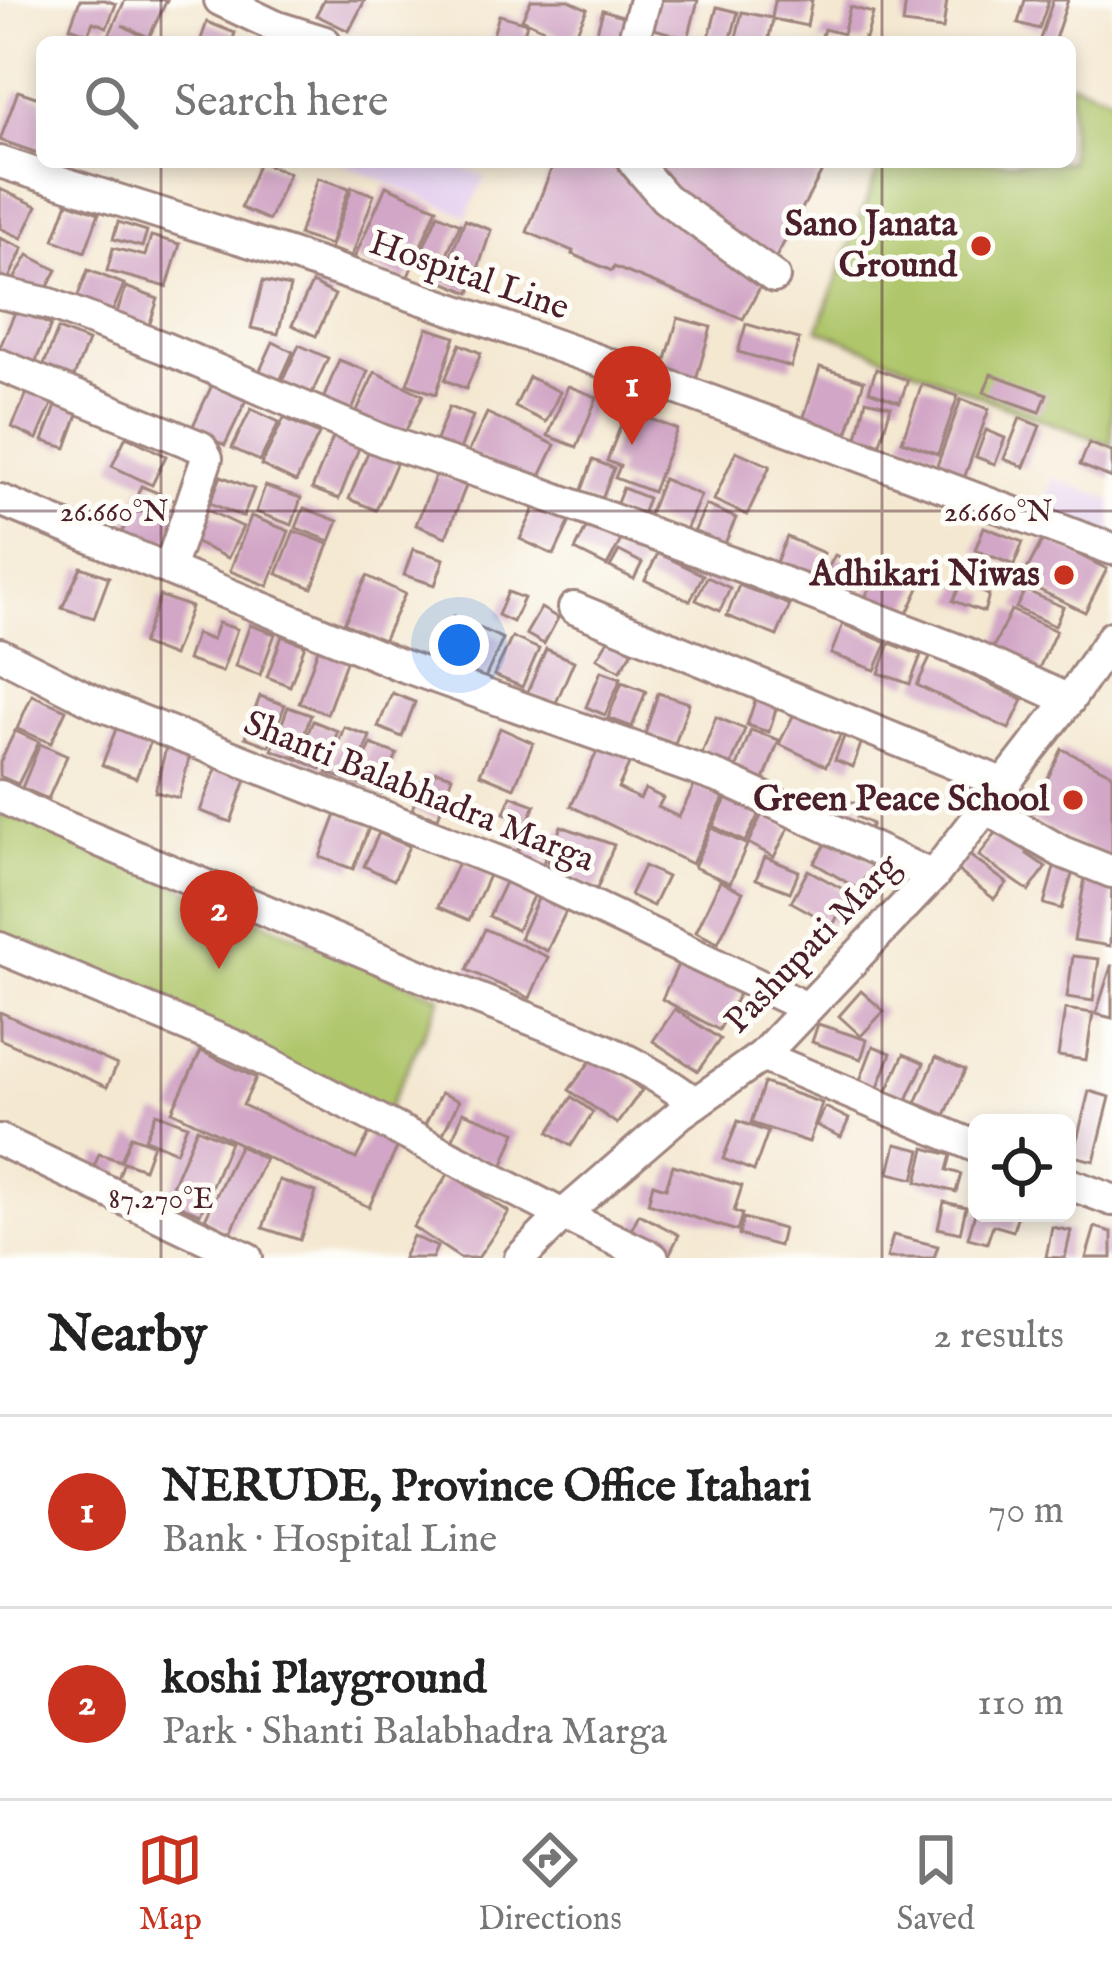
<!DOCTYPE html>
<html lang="en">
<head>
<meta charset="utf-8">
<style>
  :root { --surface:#fff; --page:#f6f6f6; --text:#222; --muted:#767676; --line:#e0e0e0; --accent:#c8321e }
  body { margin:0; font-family:"IM FELL English",serif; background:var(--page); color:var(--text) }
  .controls { position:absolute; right:36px; bottom:36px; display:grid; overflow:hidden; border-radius:18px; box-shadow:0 6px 18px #0003 }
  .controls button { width:108px; height:108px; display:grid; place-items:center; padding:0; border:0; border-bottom:3px solid var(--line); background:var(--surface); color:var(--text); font:60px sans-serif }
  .you { position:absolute; left:459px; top:645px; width:42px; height:42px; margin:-30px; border:9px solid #fff; border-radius:50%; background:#1a73e8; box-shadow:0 0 0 18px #1a73e833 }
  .badge { display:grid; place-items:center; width:78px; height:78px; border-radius:50%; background:var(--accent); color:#fff; font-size:39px; font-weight:700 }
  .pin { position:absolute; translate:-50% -99px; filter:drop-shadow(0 3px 6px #0008) }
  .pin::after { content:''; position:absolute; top:63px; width:42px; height:36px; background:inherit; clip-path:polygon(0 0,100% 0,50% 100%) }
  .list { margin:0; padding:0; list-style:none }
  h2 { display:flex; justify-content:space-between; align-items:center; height:156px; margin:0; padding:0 48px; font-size:51px }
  h2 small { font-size:39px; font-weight:400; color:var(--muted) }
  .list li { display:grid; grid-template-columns:78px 1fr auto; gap:36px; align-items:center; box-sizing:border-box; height:192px; padding:0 48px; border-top:3px solid var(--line) }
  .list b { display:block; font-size:45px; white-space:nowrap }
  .list p { margin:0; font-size:39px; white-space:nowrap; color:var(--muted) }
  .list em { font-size:39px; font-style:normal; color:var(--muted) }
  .icon { flex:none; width:66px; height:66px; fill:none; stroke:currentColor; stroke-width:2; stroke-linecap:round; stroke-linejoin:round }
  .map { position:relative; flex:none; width:1112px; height:1258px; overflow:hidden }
  .search { position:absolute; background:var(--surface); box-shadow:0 6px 18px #0003; left:36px; right:36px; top:36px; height:132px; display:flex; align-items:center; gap:30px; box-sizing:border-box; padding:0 42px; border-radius:18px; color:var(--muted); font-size:45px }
  .sheet { height:540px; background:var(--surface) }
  nav { display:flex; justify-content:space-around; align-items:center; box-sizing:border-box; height:168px; border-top:3px solid var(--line); background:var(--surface); font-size:33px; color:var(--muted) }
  nav a { display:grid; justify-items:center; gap:6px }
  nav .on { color:var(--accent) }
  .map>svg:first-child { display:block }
  .built { fill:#e6d3f0 }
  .green { fill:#afc66b; stroke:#7c724b; stroke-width:3 }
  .building { fill:#d2a6c6 }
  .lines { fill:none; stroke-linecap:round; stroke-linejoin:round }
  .minor-casing { stroke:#9f847e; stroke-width:36 }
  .minor { stroke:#fff; stroke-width:30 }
  .ticks { fill:none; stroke:#4a1f2b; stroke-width:3; stroke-opacity:0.45 }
  .poi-dot { fill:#c8321e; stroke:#fdfcf7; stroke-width:4.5 }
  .labels { text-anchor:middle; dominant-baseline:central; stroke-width:10; stroke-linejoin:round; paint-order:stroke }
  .poi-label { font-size:36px; font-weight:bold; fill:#4a1f2b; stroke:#fdfcf7; text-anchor:end }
  .street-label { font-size:36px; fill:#4a1f2b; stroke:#fdfcf7 }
  .ticks-label { font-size:30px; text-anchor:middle; fill:#4a1f2b; stroke:#fdfcf7; stroke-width:10; stroke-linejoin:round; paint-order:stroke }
</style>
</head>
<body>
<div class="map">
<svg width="1112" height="1258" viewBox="0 0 1112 1258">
  <rect width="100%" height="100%" fill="#fdfcf7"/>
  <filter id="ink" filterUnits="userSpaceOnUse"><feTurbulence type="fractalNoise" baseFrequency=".00833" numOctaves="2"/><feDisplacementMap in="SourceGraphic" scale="24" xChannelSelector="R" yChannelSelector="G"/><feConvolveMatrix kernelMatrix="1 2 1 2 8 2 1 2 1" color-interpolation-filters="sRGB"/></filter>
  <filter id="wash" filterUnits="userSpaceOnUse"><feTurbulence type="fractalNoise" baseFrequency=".004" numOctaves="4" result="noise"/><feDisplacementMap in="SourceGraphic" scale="48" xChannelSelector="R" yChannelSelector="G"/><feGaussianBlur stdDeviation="2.7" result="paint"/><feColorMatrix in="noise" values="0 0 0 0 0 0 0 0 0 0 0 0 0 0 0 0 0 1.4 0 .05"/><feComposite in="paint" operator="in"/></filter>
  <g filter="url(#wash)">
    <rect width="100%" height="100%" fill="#f4e8d1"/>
    <g class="built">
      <path d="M338,162H449L485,177L467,216Z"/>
      <path d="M1054,478L1112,500V544L1039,515Z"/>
    </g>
    <g class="green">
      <path d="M1070,82L1112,97V445L1004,406L818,329L881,162H1070Z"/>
      <path d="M0,810L441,997L386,1113L0,941Z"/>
    </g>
    <g id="blocks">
      <g class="building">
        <path d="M80,0H105L116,4L107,27L93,22L88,34L70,27Z"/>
        <path d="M125,0H167L149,37L122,25L148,39L146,42H106Z"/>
        <path d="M324,0H365L349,31L316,15Z"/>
        <path d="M531,0H568L587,9L572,42L522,19Z"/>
        <path d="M655,0H698L688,39L648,27Z"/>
        <path d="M775,0H812L807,26L773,19L768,42H735L742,12L772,18Z"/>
        <path d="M906,0H947L943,29L903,24Z"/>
        <path d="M1025,0H1049L1039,29L1018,23Z"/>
        <path d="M1053,0H1068L1054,42H1039Z"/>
        <path d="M717,7L738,12L730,42L709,37Z"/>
        <path d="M850,7L873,13L866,39L864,38L863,42H820L824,29L843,34Z"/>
        <path d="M603,10L632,19L625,42H594Z"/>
        <path d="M499,15L527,23L524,33L539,38L538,42H491Z"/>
        <path d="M207,22L235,33L232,42H200Z"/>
        <path d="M18,91L42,99V137L37,153L0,140Z"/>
        <path d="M259,162L289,173L269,220L241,208Z"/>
        <path d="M554,162H827L743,319L614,267L612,271L572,254L573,251L527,232Z"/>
        <path d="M318,178L349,188L330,245L299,235Z"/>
        <path d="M386,186L437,208L406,281L354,259Z"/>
        <path d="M352,187L374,195L352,256L330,249Z"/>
        <path d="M0,189L37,206L22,238L0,228Z"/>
        <path d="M68,202L99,213L85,252L54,240Z"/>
        <path d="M438,214L460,224L442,265L420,255Z"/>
        <path d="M465,220L491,230L470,293L441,281Z"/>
        <path d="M118,222L147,231L142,247L113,239Z"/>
        <path d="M151,236L180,244L167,287L107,271L113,248L145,256Z"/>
        <path d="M0,238L23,248L6,285L0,283Z"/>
        <path d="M28,255L57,270L41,299L12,283Z"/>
        <path d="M88,270L124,284L109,320L74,306Z"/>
        <path d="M263,281L290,287L278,334L251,328Z"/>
        <path d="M312,283L335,295L316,336L292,325Z"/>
        <path d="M126,287L158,299L146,335L113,323Z"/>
        <path d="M16,310L51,325L33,368L0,354V347Z"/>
        <path d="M678,318L711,327L694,387L661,377Z"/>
        <path d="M746,324L799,339L791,367L738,352Z"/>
        <path d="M427,328L455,337L436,394L407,384Z"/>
        <path d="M58,329L88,341L71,384L41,372Z"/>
        <path d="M273,342L293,352L277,387L257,377Z"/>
        <path d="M460,344L481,353L466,389L445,380Z"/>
        <path d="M299,345L328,358L308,402L279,388Z"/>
        <path d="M339,360L368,371L349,418L320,407Z"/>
        <path d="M820,367L864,381L846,437L802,423Z"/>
        <path d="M876,369L908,380L900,402L869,391Z"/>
        <path d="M375,372L423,395L401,441L353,419Z"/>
        <path d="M991,374L1047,394L1040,412L984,392Z"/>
        <path d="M529,377L560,392L546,422L515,407Z"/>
        <path d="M31,384L56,395L37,439L12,427Z"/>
        <path d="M922,384L958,396L938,454L902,441Z"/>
        <path d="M212,385L246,401L225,445L191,430Z"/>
        <path d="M568,386L597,397L577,447L548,436Z"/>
        <path d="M59,398L81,406L66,448L43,441Z"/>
        <path d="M961,399L989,409L962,484L934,474Z"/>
        <path d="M866,400L891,406L880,444L857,438Z"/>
        <path d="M449,407L473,416L459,452L435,443Z"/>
        <path d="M251,409L279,422L260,461L232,448Z"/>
        <path d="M627,410L677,429L653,492L615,478L620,466L607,461Z"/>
        <path d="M487,413L555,445L536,485L468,453Z"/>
        <path d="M284,418L319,434L296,482L261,465Z"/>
        <path d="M1020,418L1040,426L1024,467L1004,459Z"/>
        <path d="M986,430L1005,438L995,464L976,457Z"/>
        <path d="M334,435L360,445L339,499L312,489Z"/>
        <path d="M126,436L166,456L152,485L112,466Z"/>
        <path d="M1089,443L1112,452V478L1080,465Z"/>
        <path d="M371,445L399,457L376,510L349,499Z"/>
        <path d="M736,451L770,466L747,515L714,500Z"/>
        <path d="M593,460L614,468L599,506L579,498Z"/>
        <path d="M436,474L466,486L446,537L416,525Z"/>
        <path d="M221,476L254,489L243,517L210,503Z"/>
        <path d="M663,479L701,495L685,532L648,517Z"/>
        <path d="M141,486L184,504L163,553L121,535Z"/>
        <path d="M265,486L301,498L292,525L256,512Z"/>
        <path d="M623,488L648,498L639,523L613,513Z"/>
        <path d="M537,503L571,519L554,555L520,539Z"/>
        <path d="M706,505L736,518L719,557L689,544Z"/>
        <path d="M304,508L338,521L330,541L296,528Z"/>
        <path d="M207,510L243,527L228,558L192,541Z"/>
        <path d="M251,516L289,531L268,586L230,571Z"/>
        <path d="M588,524L621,540L607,566L575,550Z"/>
        <path d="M984,527L1023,542L1014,565L975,550Z"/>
        <path d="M294,531L329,544L312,588L277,574Z"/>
        <path d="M787,537L824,553L811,584L773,569Z"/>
        <path d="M1044,537L1107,569L1085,612L1021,581Z"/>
        <path d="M413,549L444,559L435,585L404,575Z"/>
        <path d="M619,551L642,563L634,579L610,567Z"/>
        <path d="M658,553L703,575L690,601L645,580Z"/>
        <path d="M835,555L855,564L851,573L859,577L854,588L825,574Z"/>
        <path d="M81,567L109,577L94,618L62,608Z"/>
        <path d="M880,567L920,586L902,624L862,604Z"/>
        <path d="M367,576L405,594L383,641L344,623Z"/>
        <path d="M707,577L730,588L720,611L696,600Z"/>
        <path d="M961,583L989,595L984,612L953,601Z"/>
        <path d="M739,585L790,605L777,636L727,616Z"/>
        <path d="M1025,590L1063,607L1055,626L1016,608Z"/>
        <path d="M508,592L524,598L513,622L498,615Z"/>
        <path d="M160,596L191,607L173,656L142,644Z"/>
        <path d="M541,608L558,618L544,644L526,634Z"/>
        <path d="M1011,610L1056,631L1034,679L988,658Z"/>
        <path d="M454,616L503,639L485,678L436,655Z"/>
        <path d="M218,623L237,629L222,672L187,660L196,634L212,640Z"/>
        <path d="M843,624L887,643L875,670L831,654Z"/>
        <path d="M250,625L275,634L260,675L235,666Z"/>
        <path d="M282,636L305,645L290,686L267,677Z"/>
        <path d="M512,637L539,649L522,687L494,675Z"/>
        <path d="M610,637L633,651L620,671L597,658Z"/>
        <path d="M890,643L921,655L910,684L879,673Z"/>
        <path d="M318,649L347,659L327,714L299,703Z"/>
        <path d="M546,649L574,661L555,705L527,693Z"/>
        <path d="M931,656L1023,700L1009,729L917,685Z"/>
        <path d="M601,671L621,678L605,715L586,707Z"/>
        <path d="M622,682L646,691L632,727L608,718Z"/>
        <path d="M758,692L779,699L769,732L747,725Z"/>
        <path d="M392,693L415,702L402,737L378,727Z"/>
        <path d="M658,693L689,703L675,744L645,734Z"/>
        <path d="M32,695L66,710L51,743L17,729Z"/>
        <path d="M260,696L285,705L269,746L245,737Z"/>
        <path d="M288,707L311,715L295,758L272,750Z"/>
        <path d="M797,708L843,730L826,766L779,744Z"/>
        <path d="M716,717L745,729L728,773L699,762Z"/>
        <path d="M313,721L338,731L321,769L297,759Z"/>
        <path d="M118,724L152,738L136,778L102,765Z"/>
        <path d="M344,727L370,736L353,782L327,773Z"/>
        <path d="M500,728L533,743L514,788L480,774Z"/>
        <path d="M847,729L864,735L853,767L835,760Z"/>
        <path d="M751,730L779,740L760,791L732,780Z"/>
        <path d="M15,731L39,742L18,784L0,776V762Z"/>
        <path d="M603,739L634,754L618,788L640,799L645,789L663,798L658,807L679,817L695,784L724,798L692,864L571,806Z"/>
        <path d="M40,744L67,756L48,799L22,788Z"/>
        <path d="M371,744L397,754L382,793L355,783Z"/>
        <path d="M166,748L190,755L179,798L155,792Z"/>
        <path d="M1062,749L1112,774V860L1028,819Z"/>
        <path d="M218,764L248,774L231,822L200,811Z"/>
        <path d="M436,771L452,776L438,818L412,810L424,774L433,777Z"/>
        <path d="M511,796L535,805L527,823L504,813Z"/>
        <path d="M841,797L862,807L857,817L872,824L865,838L829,822Z"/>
        <path d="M726,799L759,814L745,842L713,826Z"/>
        <path d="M337,812L370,825L353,869L320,857Z"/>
        <path d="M762,814L789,827L774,857L748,843Z"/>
        <path d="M1003,823L1034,845L1027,854L1046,867L1029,891L979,856Z"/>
        <path d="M561,826L614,845L597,889L545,870Z"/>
        <path d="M711,828L747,845L730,883L694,867Z"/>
        <path d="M379,833L409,846L394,880L364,866Z"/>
        <path d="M526,833L552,845L539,871L514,858Z"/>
        <path d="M830,837L874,862L858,889L814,863Z"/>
        <path d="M969,855L1007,883L994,899L958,871Z"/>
        <path d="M765,857L799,871L790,892L756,879Z"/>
        <path d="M459,860L490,873L469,920L438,907Z"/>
        <path d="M1055,864L1074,868L1062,909L1044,904Z"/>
        <path d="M644,866L667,877L653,906L630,895Z"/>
        <path d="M808,870L850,893L833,925L791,902Z"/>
        <path d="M508,876L536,890L517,930L489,916Z"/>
        <path d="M1085,878L1112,882L1110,946L1074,940Z"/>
        <path d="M720,881L743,892L718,943L696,932Z"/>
        <path d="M542,890L570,903L547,951L520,938Z"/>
        <path d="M485,929L548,957L530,998L467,970Z"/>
        <path d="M1073,956L1099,959L1093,1001L1067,997Z"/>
        <path d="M681,958L741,990L719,1030L662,999Z"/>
        <path d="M1111,966H1112V1018L1096,1014Z"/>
        <path d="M861,991L884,1011L861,1036L839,1016Z"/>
        <path d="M675,1009L720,1039L698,1071L653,1041Z"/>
        <path d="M1065,1009L1093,1013L1086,1060L1058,1056Z"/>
        <path d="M0,1012L117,1065L107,1087L0,1039Z"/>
        <path d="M818,1024L867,1040L861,1059L812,1042Z"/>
        <path d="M873,1046L891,1053L877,1090L859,1083Z"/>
        <path d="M201,1051L256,1078L243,1105L356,1159L370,1132L398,1146L369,1207L172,1111Z"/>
        <path d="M904,1054L924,1063L905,1104L885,1095Z"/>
        <path d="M595,1055L642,1090L617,1124L569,1090Z"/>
        <path d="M936,1057L965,1070L945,1115L916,1103Z"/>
        <path d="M764,1083L822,1103L809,1142L751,1123Z"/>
        <path d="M1089,1091L1110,1097L1094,1161L1073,1156Z"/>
        <path d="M441,1093L459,1101L442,1136L424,1127Z"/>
        <path d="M572,1097L593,1112L571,1146L549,1132Z"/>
        <path d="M825,1107L849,1119L841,1137L816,1125Z"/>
        <path d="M463,1112L516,1132L502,1167L450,1147Z"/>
        <path d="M156,1113L187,1125L176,1152L145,1139Z"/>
        <path d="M738,1121L768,1132L754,1171L723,1159Z"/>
        <path d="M197,1128L230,1142L200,1214L166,1200Z"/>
        <path d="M131,1136L153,1144L144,1169L121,1161Z"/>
        <path d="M896,1144L921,1150L914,1179L889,1173Z"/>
        <path d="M239,1146L265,1159L231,1232L205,1219Z"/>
        <path d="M925,1148L951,1155L947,1170L961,1174L956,1192L917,1182Z"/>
        <path d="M99,1154L124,1162L118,1178L93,1169Z"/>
        <path d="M673,1165L742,1186L734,1211L742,1214L737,1231L648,1203L653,1184L666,1188Z"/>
        <path d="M449,1173L509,1212L478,1258H460L413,1227Z"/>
        <path d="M279,1180L316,1192L300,1240L263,1228Z"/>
        <path d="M944,1202L966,1207L960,1233L938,1228Z"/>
        <path d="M975,1213H1015L1018,1214L1013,1231L993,1225L987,1243L968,1238Z"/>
        <path d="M639,1214L679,1235L668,1257L628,1236Z"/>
        <path d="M743,1218L783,1229L779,1246L739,1235Z"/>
        <path d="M1052,1227L1071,1231L1065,1258L1046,1257Z"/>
        <path d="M1095,1227L1112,1232V1258H1086Z"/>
        <path d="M893,1235L938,1246L934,1258H887Z"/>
        <path d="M413,1236L437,1247L432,1258H403Z"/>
      </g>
    </g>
  </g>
  <g filter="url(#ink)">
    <use href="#blocks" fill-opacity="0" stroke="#9f847e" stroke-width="3"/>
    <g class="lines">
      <g class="minor-casing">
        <g id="minor">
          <path d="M220,0L277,27L325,42"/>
          <path d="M633,42L645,0"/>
          <path d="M0,162C90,192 180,219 270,248C553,340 833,446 1112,549"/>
          <path d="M634,162L665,198L774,277"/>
          <path d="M0,293L50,304L162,347L384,441L521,486L748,569L963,652L1069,700"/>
          <path d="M0,365L201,447L207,458L169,569"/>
          <path d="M0,500L398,664L723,779L933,876"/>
          <path d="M574,608L1004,784"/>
          <path d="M0,654L101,705L509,866L807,1008"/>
          <path d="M0,796L42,817C177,874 312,931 448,987C533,1022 621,1046 695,1103"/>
          <path d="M985,808L1062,852L1112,872"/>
          <path d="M0,948L240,1048L563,1215L653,1258"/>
          <path d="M762,1056L977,1147"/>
          <path d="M0,1140L247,1258"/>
          <path d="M1067,1183L1112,1200"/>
          <path d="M520,1258L563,1215L681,1113L762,1056L933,876L1069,700L1112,637"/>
        </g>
      </g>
      <use href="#minor" class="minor"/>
    </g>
  </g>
  <path class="ticks" d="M161,0V42M882,0V42M161,162V1258M882,162V1258M0,511H1112"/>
  <g class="poi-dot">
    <circle cx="981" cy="246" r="12"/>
    <circle cx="1064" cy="575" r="12"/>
    <circle cx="1073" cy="800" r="12"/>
  </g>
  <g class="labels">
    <g class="poi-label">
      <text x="957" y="225">Sano Janata<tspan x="957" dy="41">Ground</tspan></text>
      <text x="1040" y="575">Adhikari Niwas</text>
      <text x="1049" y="800">Green Peace School</text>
    </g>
    <g class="street-label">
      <text transform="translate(469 276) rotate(19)">Hospital Line</text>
      <text transform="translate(419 792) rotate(22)">Shanti Balabhadra Marga</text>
      <text transform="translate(813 944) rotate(-46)">Pashupati Marg</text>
    </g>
  </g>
  <g class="ticks-label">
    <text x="114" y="521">26.660°N</text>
    <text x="998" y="521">26.660°N</text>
    <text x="161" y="1208">87.270°E</text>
  </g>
</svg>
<div class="controls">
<button><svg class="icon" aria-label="locate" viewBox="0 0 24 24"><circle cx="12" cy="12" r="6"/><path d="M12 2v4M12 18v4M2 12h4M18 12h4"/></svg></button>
</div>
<div class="you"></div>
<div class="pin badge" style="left:632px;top:445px">1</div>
<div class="pin badge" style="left:219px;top:969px">2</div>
<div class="search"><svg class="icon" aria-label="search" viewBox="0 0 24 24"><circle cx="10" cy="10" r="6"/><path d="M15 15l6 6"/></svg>Search here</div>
</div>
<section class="sheet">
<h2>Nearby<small>2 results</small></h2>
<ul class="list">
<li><span class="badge">1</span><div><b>NERUDE, Province Office Itahari</b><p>Bank · Hospital Line</p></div><em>70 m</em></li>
<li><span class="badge">2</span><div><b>koshi Playground</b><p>Park · Shanti Balabhadra Marga</p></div><em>110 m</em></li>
</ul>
</section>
<nav>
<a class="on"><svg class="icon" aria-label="map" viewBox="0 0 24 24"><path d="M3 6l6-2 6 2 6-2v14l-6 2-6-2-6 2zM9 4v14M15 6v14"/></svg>Map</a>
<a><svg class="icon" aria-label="directions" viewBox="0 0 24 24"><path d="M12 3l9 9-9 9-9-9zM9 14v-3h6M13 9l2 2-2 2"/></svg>Directions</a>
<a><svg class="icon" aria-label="saved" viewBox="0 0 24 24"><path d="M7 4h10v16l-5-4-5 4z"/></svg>Saved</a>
</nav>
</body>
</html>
